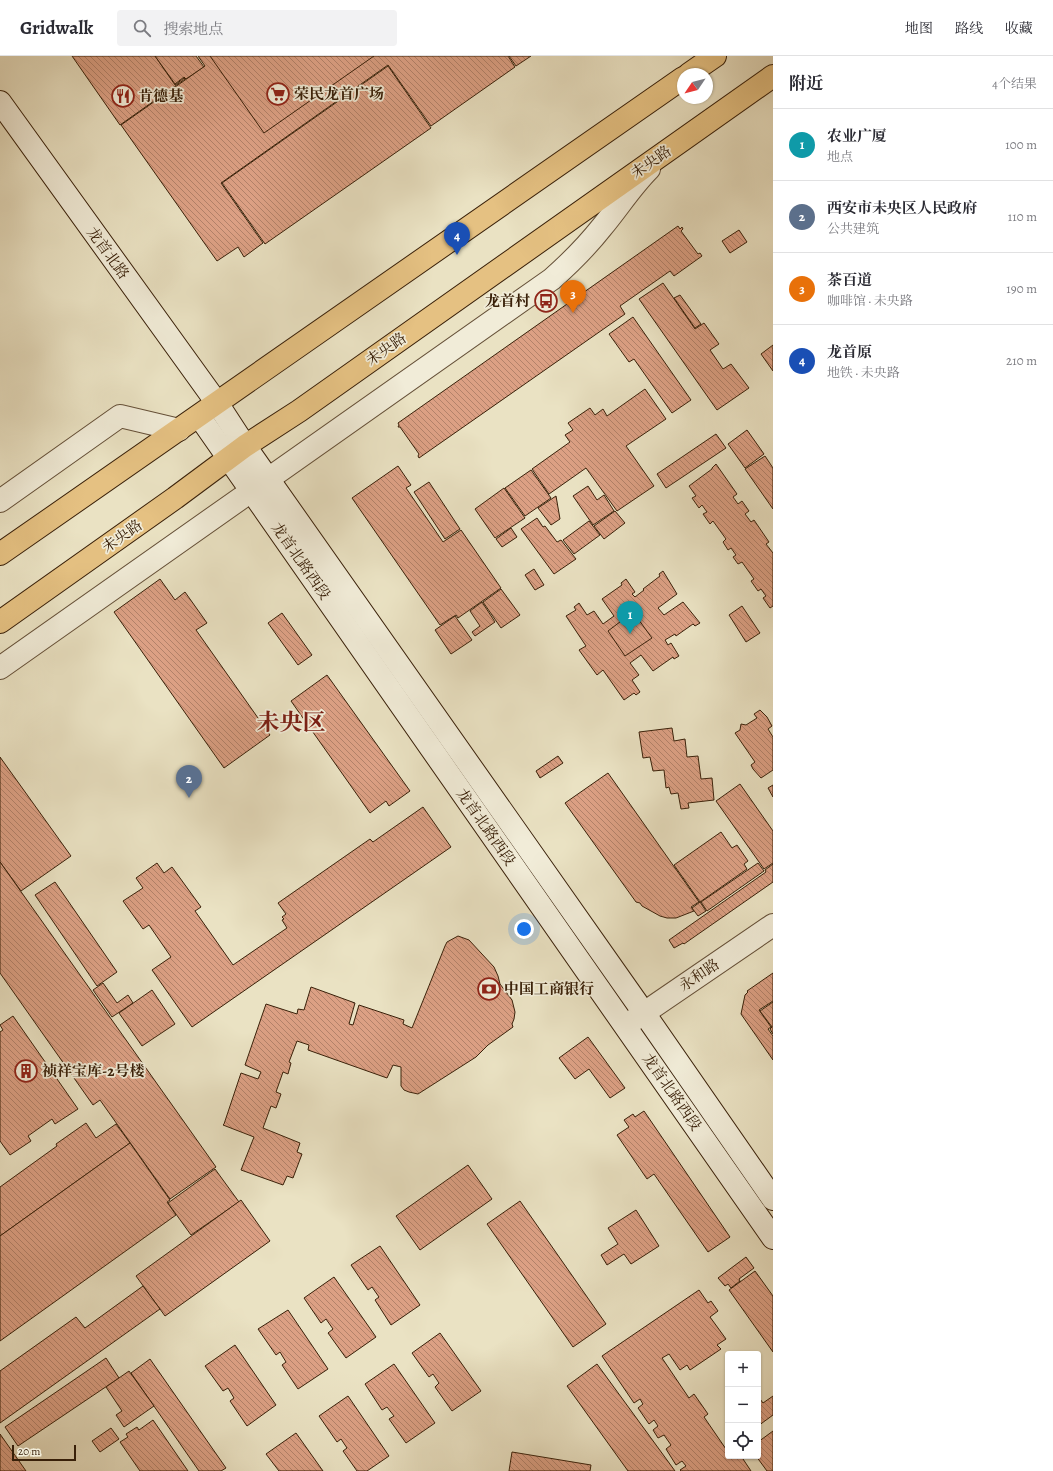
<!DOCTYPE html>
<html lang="zh">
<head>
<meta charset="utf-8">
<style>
  :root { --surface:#fff; --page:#f2f2f3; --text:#2b2b33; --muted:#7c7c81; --line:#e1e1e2; --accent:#7c3aed }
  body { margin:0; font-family:Alegreya,"Noto Serif SC",serif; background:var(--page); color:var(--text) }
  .controls { position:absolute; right:12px; bottom:12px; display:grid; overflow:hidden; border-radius:4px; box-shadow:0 1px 3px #0004 }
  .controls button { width:36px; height:36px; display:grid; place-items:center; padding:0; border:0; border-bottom:1px solid var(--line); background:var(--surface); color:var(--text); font:20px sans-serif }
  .compass { position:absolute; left:677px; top:12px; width:36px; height:36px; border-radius:50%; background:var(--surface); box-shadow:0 1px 3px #0004; rotate:235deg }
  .scale { position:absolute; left:12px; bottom:10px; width:64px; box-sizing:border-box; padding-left:4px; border:2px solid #392009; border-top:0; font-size:11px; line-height:14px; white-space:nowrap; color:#392009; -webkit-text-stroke:3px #f1ecd8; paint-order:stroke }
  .you { position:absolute; left:524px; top:873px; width:14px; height:14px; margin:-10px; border:3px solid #fff; border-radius:50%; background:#1a73e8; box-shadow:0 0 0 6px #1a73e833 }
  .badge { display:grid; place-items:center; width:26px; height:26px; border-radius:50%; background:var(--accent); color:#fff; font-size:13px; font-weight:700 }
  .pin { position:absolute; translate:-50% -33px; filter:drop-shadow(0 1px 2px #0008) }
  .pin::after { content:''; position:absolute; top:21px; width:14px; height:12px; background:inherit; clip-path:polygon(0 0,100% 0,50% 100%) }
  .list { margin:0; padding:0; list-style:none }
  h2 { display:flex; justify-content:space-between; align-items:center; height:52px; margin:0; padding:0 16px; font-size:17px }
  h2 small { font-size:13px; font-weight:400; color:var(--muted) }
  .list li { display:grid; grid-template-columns:26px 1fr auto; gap:12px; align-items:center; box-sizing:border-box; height:72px; padding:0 16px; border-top:1px solid var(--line) }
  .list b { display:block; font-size:15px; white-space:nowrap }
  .list p { margin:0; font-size:13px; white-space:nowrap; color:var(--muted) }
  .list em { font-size:13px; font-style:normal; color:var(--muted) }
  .icon { flex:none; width:22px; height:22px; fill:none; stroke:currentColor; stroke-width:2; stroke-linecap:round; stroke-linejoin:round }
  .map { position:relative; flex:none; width:773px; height:1415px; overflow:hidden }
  header { display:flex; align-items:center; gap:24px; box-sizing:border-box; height:56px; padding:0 20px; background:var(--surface); border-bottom:1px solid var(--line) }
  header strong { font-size:19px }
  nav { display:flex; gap:22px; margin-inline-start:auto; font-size:14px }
  .search { width:280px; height:36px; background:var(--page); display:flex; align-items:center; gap:10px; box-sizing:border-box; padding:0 14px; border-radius:4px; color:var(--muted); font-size:15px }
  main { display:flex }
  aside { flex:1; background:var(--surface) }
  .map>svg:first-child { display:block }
  .building { fill:url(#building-back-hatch); stroke:#392009 }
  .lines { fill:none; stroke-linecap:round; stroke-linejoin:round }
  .street-casing { stroke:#655038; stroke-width:24 }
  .secondary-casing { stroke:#392009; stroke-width:24 }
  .primary-casing { stroke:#392009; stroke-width:24 }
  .street { stroke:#f1ecd8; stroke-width:22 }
  .secondary { stroke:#f1ecd8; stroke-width:22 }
  .primary { stroke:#e5c182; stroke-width:22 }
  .labels { text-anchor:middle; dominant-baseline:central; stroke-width:3.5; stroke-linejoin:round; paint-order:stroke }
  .poi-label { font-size:15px; font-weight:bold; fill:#392009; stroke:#f1ecd8; text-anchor:start }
  .street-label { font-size:15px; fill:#392009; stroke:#f1ecd8 }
  .town-label { font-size:23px; font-weight:bold; fill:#7a1f14; stroke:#f1ecd8 }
</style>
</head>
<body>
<header>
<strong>Gridwalk</strong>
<div class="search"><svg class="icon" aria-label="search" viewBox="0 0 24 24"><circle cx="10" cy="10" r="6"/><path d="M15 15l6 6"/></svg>搜索地点</div>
<nav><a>地图</a><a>路线</a><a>收藏</a></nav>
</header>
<main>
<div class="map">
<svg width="773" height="1415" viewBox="0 0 773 1415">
  <defs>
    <pattern id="building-back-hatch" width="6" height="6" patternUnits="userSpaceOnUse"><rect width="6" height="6" fill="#dca084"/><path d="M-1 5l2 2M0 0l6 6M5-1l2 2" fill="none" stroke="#b3826a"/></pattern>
  </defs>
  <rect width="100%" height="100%" fill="#eae2c3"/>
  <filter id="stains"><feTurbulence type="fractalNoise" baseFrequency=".005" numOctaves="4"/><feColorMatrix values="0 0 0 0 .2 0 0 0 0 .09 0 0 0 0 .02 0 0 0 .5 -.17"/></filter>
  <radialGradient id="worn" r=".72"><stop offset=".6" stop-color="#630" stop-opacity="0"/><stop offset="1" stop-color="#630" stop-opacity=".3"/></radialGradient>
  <g class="building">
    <path d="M72,0H155L175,29L184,22L185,23L120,69Z"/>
    <path d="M155,0H196L204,11L186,23L184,21L175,28Z"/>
    <path d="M198,0H508L515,11L431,70L388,9L221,127L263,187L244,201L238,191L217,205L121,69L205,10Z"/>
    <path d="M210,0H374L264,77Z"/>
    <path d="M509,0H531L516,10Z"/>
    <path d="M388,10L431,72L265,188L222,127Z"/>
    <path d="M678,170L680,173L682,171L683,173L681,175L698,198L700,197L702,200L674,220L670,215L620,250L625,258L419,402L418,400L419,398L400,371H398L399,369L398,367Z"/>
    <path d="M739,174L747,186L730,197L722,185Z"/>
    <path d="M663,227L695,273L704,267L719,288L710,294L723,313L731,308L749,332L717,354L639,243Z"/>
    <path d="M680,239L701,268L695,272L674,242Z"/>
    <path d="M633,261L691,344L672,357L634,303L629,306L609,278Z"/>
    <path d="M773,289V315L761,298Z"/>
    <path d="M645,333L666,363L626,390L654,430L617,455L586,412L549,438L532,413L570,386L565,379L573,374L568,367L590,352L595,359L603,353L607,360Z"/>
    <path d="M747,374L764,398L745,412L728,388Z"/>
    <path d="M716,378L726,392L666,432L657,418Z"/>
    <path d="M765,400L773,412V453L745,413Z"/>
    <path d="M716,408L737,438L733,441L738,448L742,445L749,455L745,458L751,466L754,464L769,486L766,488L773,497V550L770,552L763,542L766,540L761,533L758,535L751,525L754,523L742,506L738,508L733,501L736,499L731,492L728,494L723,486L726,483L713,465L710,468L703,458L707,456L702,449L699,452L692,442L696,440L689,430L712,413V412Z"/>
    <path d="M398,410L411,429L406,432L443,486L461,474L501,532L458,562L456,559L440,569L352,442Z"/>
    <path d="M531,414L551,442L525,460L505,432Z"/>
    <path d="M429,426L460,473L445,483L414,436Z"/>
    <path d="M588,430L597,444L604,439L614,455L593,469L573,440Z"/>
    <path d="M504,432L525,462L495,482L475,453Z"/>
    <path d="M556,440L560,463L551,469L538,452Z"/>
    <path d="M615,455L625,467L604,483L594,470Z"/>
    <path d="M537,462L543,471L545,470L557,486L561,484L576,503L554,518L521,473Z"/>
    <path d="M589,465L600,479L574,498L563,484Z"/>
    <path d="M511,472L517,481L502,491L496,483Z"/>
    <path d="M534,513L544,529L535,534L525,519Z"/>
    <path d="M663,515L677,538L658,552L664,559L683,546L700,567L695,570L693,568L676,580L675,578L665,584L668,589L671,587L679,600L674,603L673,601L653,615L641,599L630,607L639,619L632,624L640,636L636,639L634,637L624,644L603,614L597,619L579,594L586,590L566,560L576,554L574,551L579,547L587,559L594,555L603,568L614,560L602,543L622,529L621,527L626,523L635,536L632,538L635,541L644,534L643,533L660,520L659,518Z"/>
    <path d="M160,523L175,544L185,536L207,567L196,574L270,679L224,712L114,556Z"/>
    <path d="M501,533L520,559L501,572L483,546Z"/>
    <path d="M482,546L495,566L475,580L472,576L480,570L470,555Z"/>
    <path d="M742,550L760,577L746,586L729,559Z"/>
    <path d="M633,556L652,582L625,600L608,575Z"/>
    <path d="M282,557L312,599L298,609L268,567Z"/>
    <path d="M455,560L472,584L451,598L435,574Z"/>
    <path d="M327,619L410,735L389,750L386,745L370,757L291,645Z"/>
    <path d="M760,654L767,661L772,670L768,673L773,681V714L761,722L753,713L751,709L755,706L735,677L740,674L741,668L746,669L757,662L754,658Z"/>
    <path d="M672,672L674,685L685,683L687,701L698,700L701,723L712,722L714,744L688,747L689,752L681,753L678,737L671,738L669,731L666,732L664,714L653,715L650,701L643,702L639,676Z"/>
    <path d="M558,700L563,707L540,722L536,715Z"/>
    <path d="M0,701L71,800L21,835L0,806Z"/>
    <path d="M608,717L699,846L691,851L694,855L676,862H667L660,860L642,850L640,847L636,846L565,747Z"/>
    <path d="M740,728L773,775V807L764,813L716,745Z"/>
    <path d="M773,729V741L768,732Z"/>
    <path d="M423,751L451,791L192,971L152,914L171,901L149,869L143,873L123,845L143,832L136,822L157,807L164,817L172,811L201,851L195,855L233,909L287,872L282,864L284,863L282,861L286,858L278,847L370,783L373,786Z"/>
    <path d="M721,776L732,792L737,789L748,805L744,808L747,813L700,846L674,809Z"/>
    <path d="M0,806L216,1111L170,1143L100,1044L93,1049L0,917Z"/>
    <path d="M758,807L764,815L707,855L701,846Z"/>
    <path d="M773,808V826L684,888L683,887L674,892L669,884L766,816L765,814Z"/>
    <path d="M55,826L117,916L97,930L35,839Z"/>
    <path d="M700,846L706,855L698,860L692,852Z"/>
    <path d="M458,880L469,884L494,911L498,920L500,928L512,944L515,956L514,963L512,968L513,971L488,989L476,1001L418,1038L409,1036L404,1034L401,1030V1011L393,1009L387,1022L308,994L309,989L297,985L289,1006L291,1007L288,1018L283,1016L276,1036L281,1038L276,1052L271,1050L263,1072L300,1087L297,1096L302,1098L293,1122L287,1120L283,1129L241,1114L254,1081L223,1069L224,1068L241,1017L258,1023L261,1016L245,1009L266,948L297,958L298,953L304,954L311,931L355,947L349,968L353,969L359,949L404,964L403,968L412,972L445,890L447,886Z"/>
    <path d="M773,917V945L759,954L771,971L768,973L773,980V1004L741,958L745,939L748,936L747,935Z"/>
    <path d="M103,927L117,947L128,939L133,947L112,961L93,934Z"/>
    <path d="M152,934L175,968L142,990L119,957Z"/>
    <path d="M773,946V978L770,973L772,971L760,955Z"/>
    <path d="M13,960L78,1053L55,1068L52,1063L28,1080L31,1085L10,1099L0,1085V976L3,974L0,969Z"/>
    <path d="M588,981L625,1032L610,1042L589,1013L575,1023L559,1002Z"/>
    <path d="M644,1055L730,1181L708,1196L654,1118L647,1123L617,1079L629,1071L624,1064L633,1058L635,1061Z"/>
    <path d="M86,1067L96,1082L116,1068L130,1087L0,1180V1131L57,1090L56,1088Z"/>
    <path d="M130,1087L170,1144L167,1146L176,1159L0,1285V1180Z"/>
    <path d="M468,1109L492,1143L420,1194L396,1160Z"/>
    <path d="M215,1113L239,1146L191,1179L168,1147Z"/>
    <path d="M241,1144L270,1185L165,1260L136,1220Z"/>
    <path d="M520,1145L606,1268L573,1291L487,1168Z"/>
    <path d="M636,1154L659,1190L631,1208L624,1198L607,1209L601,1199L618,1188L608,1172Z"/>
    <path d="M380,1190L420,1249L391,1269L375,1244L379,1241L372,1231L368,1234L351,1209Z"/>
    <path d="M746,1201L754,1212L739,1223L740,1225L731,1232L728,1228L725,1230L718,1222Z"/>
    <path d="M755,1215L773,1240V1296L729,1234Z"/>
    <path d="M334,1221L376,1281L346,1302L328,1277L333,1273L326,1263L321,1267L304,1242Z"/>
    <path d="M143,1230L160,1253L0,1367V1315L76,1261L85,1272Z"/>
    <path d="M699,1234L708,1247L711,1245L718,1255L710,1261L726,1283L717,1289L721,1293L690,1314L687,1309L680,1314L669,1298L662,1302L689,1342L694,1338L708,1358L704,1361L728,1396V1400H741L751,1415H681L680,1414L686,1410L682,1405L676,1409L666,1393L671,1389L664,1379L658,1382L653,1374L658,1370L654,1364L649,1368L638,1352L643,1348L640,1343L634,1347L602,1300Z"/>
    <path d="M288,1254L328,1313L298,1333L282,1309L286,1306L280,1296L276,1299L258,1273Z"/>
    <path d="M440,1277L481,1335L452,1355L435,1331L439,1327L433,1318L429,1321L412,1297Z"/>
    <path d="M235,1289L276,1349L247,1370L230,1345L234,1342L228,1332L223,1335L205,1310Z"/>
    <path d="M106,1302L119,1322L18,1390L5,1371Z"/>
    <path d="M150,1303L226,1412L221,1415H199L131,1317Z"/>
    <path d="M394,1308L435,1367L406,1387L389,1363L394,1360L387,1351L382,1354L365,1328Z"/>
    <path d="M597,1308L675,1415H628L567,1330Z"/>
    <path d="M129,1315L154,1350L124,1371L116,1359L122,1355L106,1331Z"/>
    <path d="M348,1340L389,1400L367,1415H357L343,1395L347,1392L341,1383L337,1386L319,1360Z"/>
    <path d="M773,1340V1359L758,1370V1344L760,1343L763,1347Z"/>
    <path d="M153,1364L188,1415H140L120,1386L128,1381L126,1378L137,1371L139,1374Z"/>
    <path d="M111,1372L119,1383L100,1396L92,1385Z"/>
    <path d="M773,1375V1415H767L756,1400H758V1386Z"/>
    <path d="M296,1377L323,1415H279L266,1398Z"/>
    <path d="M0,1378L26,1415H0Z"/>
    <path d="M512,1396L591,1409L590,1415H509Z"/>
  </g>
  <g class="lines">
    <g class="street-casing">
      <g id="street">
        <path d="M0,445L120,360L179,374"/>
        <path d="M0,612L552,223C570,207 587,190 602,171C618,152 631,131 649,113"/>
        <path d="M628,968L773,869"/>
      </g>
    </g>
    <g class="secondary-casing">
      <g id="secondary">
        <path d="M0,46L217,347L245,390L644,957L773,1143"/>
        <path d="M199,360L773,1182"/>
      </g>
    </g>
    <g class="primary-casing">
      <g id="primary">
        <path d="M689,18L715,0"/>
        <path d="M0,498L683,22"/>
        <path d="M0,566L175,442L245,390L299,355L773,20"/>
      </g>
    </g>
    <use href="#street" class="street"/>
    <use href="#secondary" class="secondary"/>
    <use href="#primary" class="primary"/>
  </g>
  <defs>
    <g id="supermarket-ring" transform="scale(1.15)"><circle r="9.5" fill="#f1ecd8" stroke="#8f2418" stroke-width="1.5"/><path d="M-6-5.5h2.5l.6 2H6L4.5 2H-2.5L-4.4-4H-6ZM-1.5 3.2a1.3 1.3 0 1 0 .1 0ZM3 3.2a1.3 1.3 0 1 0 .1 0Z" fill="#8f2418"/></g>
    <g id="restaurant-ring" transform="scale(1.15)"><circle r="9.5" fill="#f1ecd8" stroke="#8f2418" stroke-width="1.5"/><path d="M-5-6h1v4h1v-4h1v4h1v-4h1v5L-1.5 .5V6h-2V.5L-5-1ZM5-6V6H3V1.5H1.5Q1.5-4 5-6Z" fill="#8f2418"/></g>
    <g id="bus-ring" transform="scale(1.15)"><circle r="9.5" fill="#f1ecd8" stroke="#8f2418" stroke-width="1.5"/><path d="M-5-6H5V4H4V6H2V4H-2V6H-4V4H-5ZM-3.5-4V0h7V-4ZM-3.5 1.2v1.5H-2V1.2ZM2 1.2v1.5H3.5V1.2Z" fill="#8f2418"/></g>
    <g id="bank-ring" transform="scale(1.15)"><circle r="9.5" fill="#f1ecd8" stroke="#8f2418" stroke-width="1.5"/><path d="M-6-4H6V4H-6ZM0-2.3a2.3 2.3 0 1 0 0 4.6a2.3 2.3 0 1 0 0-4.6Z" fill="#8f2418"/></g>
    <g id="building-ring" transform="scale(1.15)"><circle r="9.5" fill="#f1ecd8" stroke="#8f2418" stroke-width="1.5"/><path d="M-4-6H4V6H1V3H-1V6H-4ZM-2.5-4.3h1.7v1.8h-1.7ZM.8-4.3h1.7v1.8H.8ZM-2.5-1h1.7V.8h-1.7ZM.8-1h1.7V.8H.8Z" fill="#8f2418"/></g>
  </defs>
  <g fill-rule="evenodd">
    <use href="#supermarket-ring" x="278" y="38"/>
    <use href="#restaurant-ring" x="123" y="40"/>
    <use href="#bus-ring" x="546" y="245"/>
    <use href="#bank-ring" x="489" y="933"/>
    <use href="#building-ring" x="26" y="1015"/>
  </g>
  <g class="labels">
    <g class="poi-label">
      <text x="294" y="38">荣民龙首广场</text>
      <text x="138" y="40">肯德基</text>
      <text x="530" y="245" text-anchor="end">龙首村</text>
      <text x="504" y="933">中国工商银行</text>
      <text x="42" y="1015">祯祥宝库-2号楼</text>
    </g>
    <g class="street-label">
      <text transform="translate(651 106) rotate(-35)">未央路</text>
      <text transform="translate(108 197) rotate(54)">龙首北路</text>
      <text transform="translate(386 293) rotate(-35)">未央路</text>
      <text transform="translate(122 480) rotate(-35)">未央路</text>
      <text transform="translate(301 505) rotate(55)">龙首北路西段</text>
      <text transform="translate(486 771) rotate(55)">龙首北路西段</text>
      <text transform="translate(699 919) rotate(-34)">永和路</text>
      <text transform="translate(672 1036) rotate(55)">龙首北路西段</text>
    </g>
    <g class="town-label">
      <text x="291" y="666">未央区</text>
    </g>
  </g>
  <rect width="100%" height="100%" filter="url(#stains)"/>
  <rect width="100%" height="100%" fill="url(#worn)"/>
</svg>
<div class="controls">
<button>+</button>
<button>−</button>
<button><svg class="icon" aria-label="locate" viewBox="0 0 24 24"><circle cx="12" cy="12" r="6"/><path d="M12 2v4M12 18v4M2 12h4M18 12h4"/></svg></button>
</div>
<svg class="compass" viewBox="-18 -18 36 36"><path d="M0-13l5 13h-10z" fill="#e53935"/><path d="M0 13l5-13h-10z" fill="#7c7c81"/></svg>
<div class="scale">20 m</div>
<div class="you"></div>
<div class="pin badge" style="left:630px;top:578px;background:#0f9aa8">1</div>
<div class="pin badge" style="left:189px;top:742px;background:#5c6f8a">2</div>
<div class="pin badge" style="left:573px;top:257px;background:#e8710a">3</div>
<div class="pin badge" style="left:457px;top:199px;background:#1a4fb4">4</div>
</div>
<aside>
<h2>附近<small>4个结果</small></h2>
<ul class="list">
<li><span class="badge" style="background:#0f9aa8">1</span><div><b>农业广厦</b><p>地点</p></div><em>100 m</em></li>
<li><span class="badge" style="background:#5c6f8a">2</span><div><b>西安市未央区人民政府</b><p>公共建筑</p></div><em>110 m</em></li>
<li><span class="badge" style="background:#e8710a">3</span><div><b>茶百道</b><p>咖啡馆 · 未央路</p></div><em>190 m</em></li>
<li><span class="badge" style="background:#1a4fb4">4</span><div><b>龙首原</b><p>地铁 · 未央路</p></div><em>210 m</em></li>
</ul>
</aside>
</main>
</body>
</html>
